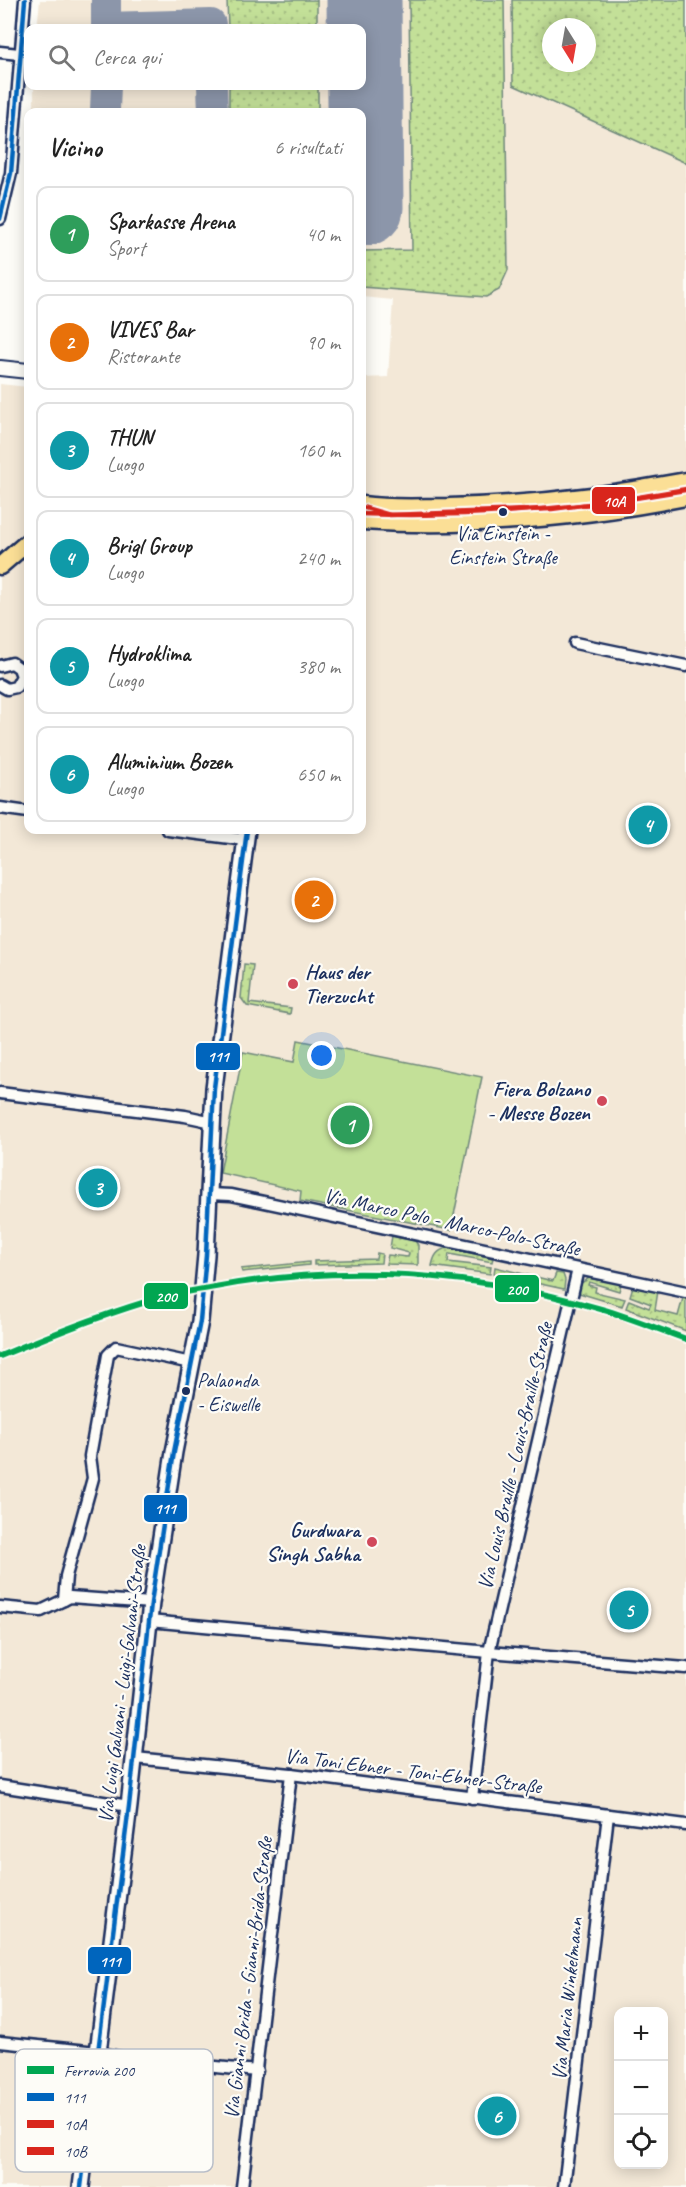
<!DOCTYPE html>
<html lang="it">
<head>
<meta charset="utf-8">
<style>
  :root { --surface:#fff; --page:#f2f2f2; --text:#222; --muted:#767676; --line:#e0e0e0; --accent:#d93025 }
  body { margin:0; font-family:Caveat,sans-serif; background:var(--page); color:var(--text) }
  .controls { position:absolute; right:18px; bottom:18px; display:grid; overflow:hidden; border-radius:12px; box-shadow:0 3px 15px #0003 }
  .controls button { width:54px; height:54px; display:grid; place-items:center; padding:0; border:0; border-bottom:2px solid var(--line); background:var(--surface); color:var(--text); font:30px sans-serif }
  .compass { position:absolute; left:542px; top:18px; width:54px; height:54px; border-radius:50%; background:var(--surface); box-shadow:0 3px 15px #0003; rotate:169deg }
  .you { position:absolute; left:322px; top:1056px; width:21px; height:21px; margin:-15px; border:4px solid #fff; border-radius:50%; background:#1a73e8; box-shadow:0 0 0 9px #1a73e833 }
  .badge { display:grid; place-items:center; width:39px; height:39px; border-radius:50%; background:var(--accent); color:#fff; font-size:20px; font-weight:700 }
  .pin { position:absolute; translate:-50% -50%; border:3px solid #fff; box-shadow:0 2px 6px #0006 }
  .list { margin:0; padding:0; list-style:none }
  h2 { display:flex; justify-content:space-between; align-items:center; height:78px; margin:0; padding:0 24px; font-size:26px }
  h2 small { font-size:20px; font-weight:400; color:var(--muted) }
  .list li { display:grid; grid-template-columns:39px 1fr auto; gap:18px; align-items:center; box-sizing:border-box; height:96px; margin:0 12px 12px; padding:0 12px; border:2px solid var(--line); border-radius:12px }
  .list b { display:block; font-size:22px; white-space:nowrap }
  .list p { margin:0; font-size:20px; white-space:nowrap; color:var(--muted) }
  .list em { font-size:20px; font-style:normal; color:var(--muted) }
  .icon { flex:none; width:33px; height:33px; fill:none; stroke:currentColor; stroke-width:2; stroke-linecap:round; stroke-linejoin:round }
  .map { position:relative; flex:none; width:686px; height:2187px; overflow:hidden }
  .search { position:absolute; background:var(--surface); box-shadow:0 3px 15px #0003; left:24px; top:24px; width:342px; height:66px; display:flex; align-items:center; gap:15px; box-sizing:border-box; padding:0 21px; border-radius:12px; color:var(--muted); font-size:22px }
  .panel { position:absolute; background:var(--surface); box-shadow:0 3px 15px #0003; left:24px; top:108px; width:342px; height:726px; border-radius:12px }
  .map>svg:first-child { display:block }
  .built { fill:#f3e8d7; fill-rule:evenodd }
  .grass { fill:url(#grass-dots); stroke:#6f887b; stroke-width:1.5; fill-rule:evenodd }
  .pitch { fill:#c3e098; stroke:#6f887b; stroke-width:1.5 }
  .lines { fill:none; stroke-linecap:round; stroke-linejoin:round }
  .taxiway { stroke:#8c96aa; stroke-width:30 }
  .runway { stroke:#8c96aa; stroke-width:75 }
  .minor-casing { stroke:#1b2f5e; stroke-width:15 }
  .tertiary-casing { stroke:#1b2f5e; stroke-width:18 }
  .secondary-casing { stroke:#1b2f5e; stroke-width:20 }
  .primary-casing { stroke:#1b2f5e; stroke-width:21 }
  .minor { stroke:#fdfcf7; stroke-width:10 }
  .tertiary { stroke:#fdfcf7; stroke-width:14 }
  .secondary { stroke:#fdfcf7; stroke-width:15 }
  .primary { stroke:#fbdf96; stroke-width:16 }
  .bus-1-casing { stroke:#fdfcf7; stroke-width:9 }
  .bus-2-casing { stroke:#fdfcf7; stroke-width:9 }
  .bus-3-casing { stroke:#fdfcf7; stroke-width:9 }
  .bus-1 { stroke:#0065bd; stroke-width:4.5 }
  .bus-2 { stroke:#d9261c; stroke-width:4.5 }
  .bus-3 { stroke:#d9261c; stroke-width:4.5 }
  .rail-1-casing { stroke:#fdfcf7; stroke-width:10 }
  .rail-1 { stroke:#00a651; stroke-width:6 }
  .bus-dot { fill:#1b2f5e; stroke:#fdfcf7; stroke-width:2 }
  .poi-dot { fill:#d1495b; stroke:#fdfcf7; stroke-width:2 }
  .labels { text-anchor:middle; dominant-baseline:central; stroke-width:4.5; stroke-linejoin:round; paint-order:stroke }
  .bus-label { font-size:20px; fill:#1b2f5e; stroke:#fdfcf7 }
  .poi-label { font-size:21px; font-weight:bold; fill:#1b2f5e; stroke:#fdfcf7; text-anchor:end }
  .street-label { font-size:21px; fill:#1b2f5e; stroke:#fdfcf7 }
  .key { fill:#fdfcf7; stroke:#b9bec9; stroke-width:1.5 }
  .key-label { font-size:16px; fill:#1b2f5e }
  .line-badge { stroke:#fdfcf7; stroke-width:2 }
  .badge-label { font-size:16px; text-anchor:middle; font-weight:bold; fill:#fff }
</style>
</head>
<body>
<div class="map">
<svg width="686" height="2187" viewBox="0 0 686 2187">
  <defs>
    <pattern id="grass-dots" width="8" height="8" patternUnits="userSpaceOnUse" patternTransform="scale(1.5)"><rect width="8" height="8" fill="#c3e098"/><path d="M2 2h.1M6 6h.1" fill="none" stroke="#a7c085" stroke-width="1.8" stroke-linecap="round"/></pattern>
  </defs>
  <rect width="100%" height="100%" fill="#fdfcf7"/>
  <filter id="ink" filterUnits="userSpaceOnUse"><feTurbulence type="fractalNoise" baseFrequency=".0167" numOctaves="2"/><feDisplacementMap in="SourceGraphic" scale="12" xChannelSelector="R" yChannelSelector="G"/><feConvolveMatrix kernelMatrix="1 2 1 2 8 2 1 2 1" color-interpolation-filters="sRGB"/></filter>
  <g filter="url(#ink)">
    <path class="built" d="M40,0H512L513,85L686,163V2187H0V384L28,387V830H362V378L388,377L393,300L362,297V112H34V86H362V28H37ZM618,2012H664V2164H618Z"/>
    <g class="grass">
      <path d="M227,0H317V28H228Z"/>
      <path d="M409,0H504L508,270L499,290L486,297L362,287V251L412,250Z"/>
      <path d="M512,0H686V163L513,85ZM551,27H587V63H551Z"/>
      <rect x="229" y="86" width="89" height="26"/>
      <path d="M244,964L253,965L249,1003L291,1008L290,1014L247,1006L241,998Z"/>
      <path d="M392,1236L415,1241L418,1245V1265L386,1264L388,1255L408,1257L409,1253L390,1248Z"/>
      <path d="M448,1248L493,1258L492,1262L449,1254L448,1262L491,1267L490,1274L432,1266C434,1256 437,1250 448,1248Z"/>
      <path d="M377,1253L382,1254L381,1263L314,1265V1261L376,1259Z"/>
      <path d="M309,1262V1265L242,1272L241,1269Z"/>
      <path d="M495,1267L553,1281L556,1273L563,1274L565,1280L564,1289L494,1274Z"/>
      <path d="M589,1278L621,1284L619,1291L589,1282L588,1285L596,1287L595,1292L625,1299L622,1306L579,1293L581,1283Z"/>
      <path d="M633,1286L658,1291L655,1310L678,1316L683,1298H686V1331L626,1308L629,1300L649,1308L651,1304L630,1296Z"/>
    </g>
    <path class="pitch" d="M298,1040L482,1077L451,1230L300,1201L301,1191L220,1173L243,1052L294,1062Z"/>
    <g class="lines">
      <g class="taxiway">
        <path d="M106,27L211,24"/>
        <path d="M106,28V0"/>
        <path d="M212,86L213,112"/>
        <path d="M105,110L106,86"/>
        <path d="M362,223L365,217L366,208"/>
      </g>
      <path class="runway" d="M364,0L366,208"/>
      <g class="minor-casing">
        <g id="minor">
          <path d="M0,52L19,54"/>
          <path d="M0,219L11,173L25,0"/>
          <path d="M575,643L686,666"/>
          <path d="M0,666L12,663L19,668L22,676L16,687L7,689L0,685"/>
          <path d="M0,808L28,812"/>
          <path d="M168,830L246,840"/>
          <path d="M0,1093L185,1116L213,1122"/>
          <path d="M209,1194L231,1195L686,1292"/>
          <path d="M64,1600L66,1576L93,1478L90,1456L108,1355L116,1347L191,1363"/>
          <path d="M0,1607L41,1611L70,1597L151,1603"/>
          <path d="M149,1621L489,1652L686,1668"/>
          <path d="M135,1758L291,1774L686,1825"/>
          <path d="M0,1786L129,1806"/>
          <path d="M472,1798L489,1652L578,1269"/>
          <path d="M0,2042L97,2052L124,2058L257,2071"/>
          <path d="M242,2187L291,1774"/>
          <path d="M564,2187L608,1815"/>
        </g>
      </g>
      <g class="tertiary-casing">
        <path id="tertiary" d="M0,368L28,371"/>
      </g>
      <g class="secondary-casing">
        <path id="secondary" d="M81,2187L129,1806L151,1603L174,1452L200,1321L206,1255L214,1088L247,830"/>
      </g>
      <g class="primary-casing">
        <g id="primary">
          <path d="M362,505C391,509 419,507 449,507C529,505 607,496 686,481"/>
          <path d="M362,521C471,528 579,518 686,497"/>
          <path d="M0,566L28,542"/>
        </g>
      </g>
      <use href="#minor" class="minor"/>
      <use href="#tertiary" class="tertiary"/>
      <use href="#secondary" class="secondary"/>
      <use href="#primary" class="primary"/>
      <g class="bus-1-casing">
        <g id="bus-1">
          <path d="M0,219L11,173L25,0"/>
          <path d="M81,2187L129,1806L151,1603L174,1452L200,1321L206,1255L214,1088L247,830"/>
        </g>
      </g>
      <g class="bus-2-casing">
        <path id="bus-2" d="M362,507L390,515L552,509L627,499L686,489"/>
      </g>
      <g class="bus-3-casing">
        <path id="bus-3" d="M362,514C471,518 577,509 685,490"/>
      </g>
      <use href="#bus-1" class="bus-1"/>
      <use href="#bus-2" class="bus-2"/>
      <use href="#bus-3" class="bus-3"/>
      <g class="rail-1-casing">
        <path id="rail-1" d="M0,1356C55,1333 109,1312 166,1296C182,1292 199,1290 215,1287C343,1263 476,1272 601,1309C629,1317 658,1329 686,1339"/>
      </g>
      <use href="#rail-1" class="rail-1"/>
    </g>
  </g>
  <g class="bus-dot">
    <circle cx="503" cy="512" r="5"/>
    <circle cx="186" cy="1391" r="5"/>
  </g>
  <g class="poi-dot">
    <circle cx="293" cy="984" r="6"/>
    <circle cx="602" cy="1101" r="6"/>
    <circle cx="372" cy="1542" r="6"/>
  </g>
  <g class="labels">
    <g class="bus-label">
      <text x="503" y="533">Via Einstein -<tspan x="503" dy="24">Einstein Straße</tspan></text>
      <text x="197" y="1380" text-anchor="start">Palaonda<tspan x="197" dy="24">- Eiswelle</tspan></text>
    </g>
    <g class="poi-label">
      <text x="305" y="972" text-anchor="start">Haus der<tspan x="305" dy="24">Tierzucht</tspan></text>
      <text x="590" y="1089">Fiera Bolzano<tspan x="590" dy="24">- Messe Bozen</tspan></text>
      <text x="360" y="1530">Gurdwara<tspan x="360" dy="24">Singh Sabha</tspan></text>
    </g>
    <g class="street-label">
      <text transform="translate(452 1222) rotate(12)">Via Marco Polo - Marco-Polo-Straße</text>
      <text transform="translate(515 1456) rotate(-77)">Via Louis Braille - Louis-Braille-Straße</text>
      <text transform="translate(122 1684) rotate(-83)">Via Luigi Galvani - Luigi-Galvani-Straße</text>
      <text transform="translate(413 1771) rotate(7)">Via Toni Ebner - Toni-Ebner-Straße</text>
      <text transform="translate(248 1978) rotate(-83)">Via Gianni Brida - Gianni-Brida-Straße</text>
      <text transform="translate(567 1999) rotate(-84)">Via Maria Winkelmann</text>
    </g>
  </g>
  <rect x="15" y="2049" width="198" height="123" rx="9" class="key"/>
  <rect x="27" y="2066" width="27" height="8" fill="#00a651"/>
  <rect x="27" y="2093" width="27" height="8" fill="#0065bd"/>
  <rect x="27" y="2120" width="27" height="8" fill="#d9261c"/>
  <rect x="27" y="2147" width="27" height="8" fill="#d9261c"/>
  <g class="key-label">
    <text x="64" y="2076">Ferrovia 200</text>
    <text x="64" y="2103">111</text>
    <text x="64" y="2130">10A</text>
    <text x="64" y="2157">10B</text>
  </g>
  <g class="line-badge">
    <rect x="591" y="486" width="45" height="29" rx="6" fill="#d9261c"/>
    <rect x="195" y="1042" width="46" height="29" rx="6" fill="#0065bd"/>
    <rect x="494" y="1274" width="46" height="29" rx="6" fill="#00a651"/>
    <rect x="143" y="1282" width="46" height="28" rx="6" fill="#00a651"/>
    <rect x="143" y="1494" width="45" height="29" rx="6" fill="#0065bd"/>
    <rect x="87" y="1946" width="45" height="29" rx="6" fill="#0065bd"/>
  </g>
  <g class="badge-label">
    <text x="614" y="507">10A</text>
    <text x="218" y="1062">111</text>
    <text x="517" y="1295">200</text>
    <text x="166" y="1302">200</text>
    <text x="165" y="1514">111</text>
    <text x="110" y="1967">111</text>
  </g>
</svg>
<div class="controls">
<button>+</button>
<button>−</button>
<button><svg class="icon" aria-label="locate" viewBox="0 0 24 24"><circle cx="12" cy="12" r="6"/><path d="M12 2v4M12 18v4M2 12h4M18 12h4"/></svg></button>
</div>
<svg class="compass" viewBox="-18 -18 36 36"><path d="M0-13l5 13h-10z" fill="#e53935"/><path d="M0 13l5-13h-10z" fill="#767676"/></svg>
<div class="you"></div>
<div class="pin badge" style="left:350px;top:1125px;background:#2e9e5b">1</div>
<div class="pin badge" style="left:314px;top:900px;background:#e8710a">2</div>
<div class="pin badge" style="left:98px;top:1188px;background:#0f9aa8">3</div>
<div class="pin badge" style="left:648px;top:825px;background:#0f9aa8">4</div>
<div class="pin badge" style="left:629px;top:1610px;background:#0f9aa8">5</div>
<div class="pin badge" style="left:497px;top:2116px;background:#0f9aa8">6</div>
<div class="search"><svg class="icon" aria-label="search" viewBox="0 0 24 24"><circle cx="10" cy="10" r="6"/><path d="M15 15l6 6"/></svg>Cerca qui</div>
<section class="panel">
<h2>Vicino<small>6 risultati</small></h2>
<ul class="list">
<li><span class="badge" style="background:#2e9e5b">1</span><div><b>Sparkasse Arena</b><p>Sport</p></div><em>40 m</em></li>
<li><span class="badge" style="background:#e8710a">2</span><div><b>VIVES Bar</b><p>Ristorante</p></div><em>90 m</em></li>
<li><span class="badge" style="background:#0f9aa8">3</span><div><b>THUN</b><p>Luogo</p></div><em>160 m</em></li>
<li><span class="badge" style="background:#0f9aa8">4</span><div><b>Brigl Group</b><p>Luogo</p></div><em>240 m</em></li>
<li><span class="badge" style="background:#0f9aa8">5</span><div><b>Hydroklima</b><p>Luogo</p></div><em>380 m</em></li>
<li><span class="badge" style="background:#0f9aa8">6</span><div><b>Aluminium Bozen</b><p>Luogo</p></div><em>650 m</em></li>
</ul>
</section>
</div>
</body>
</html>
